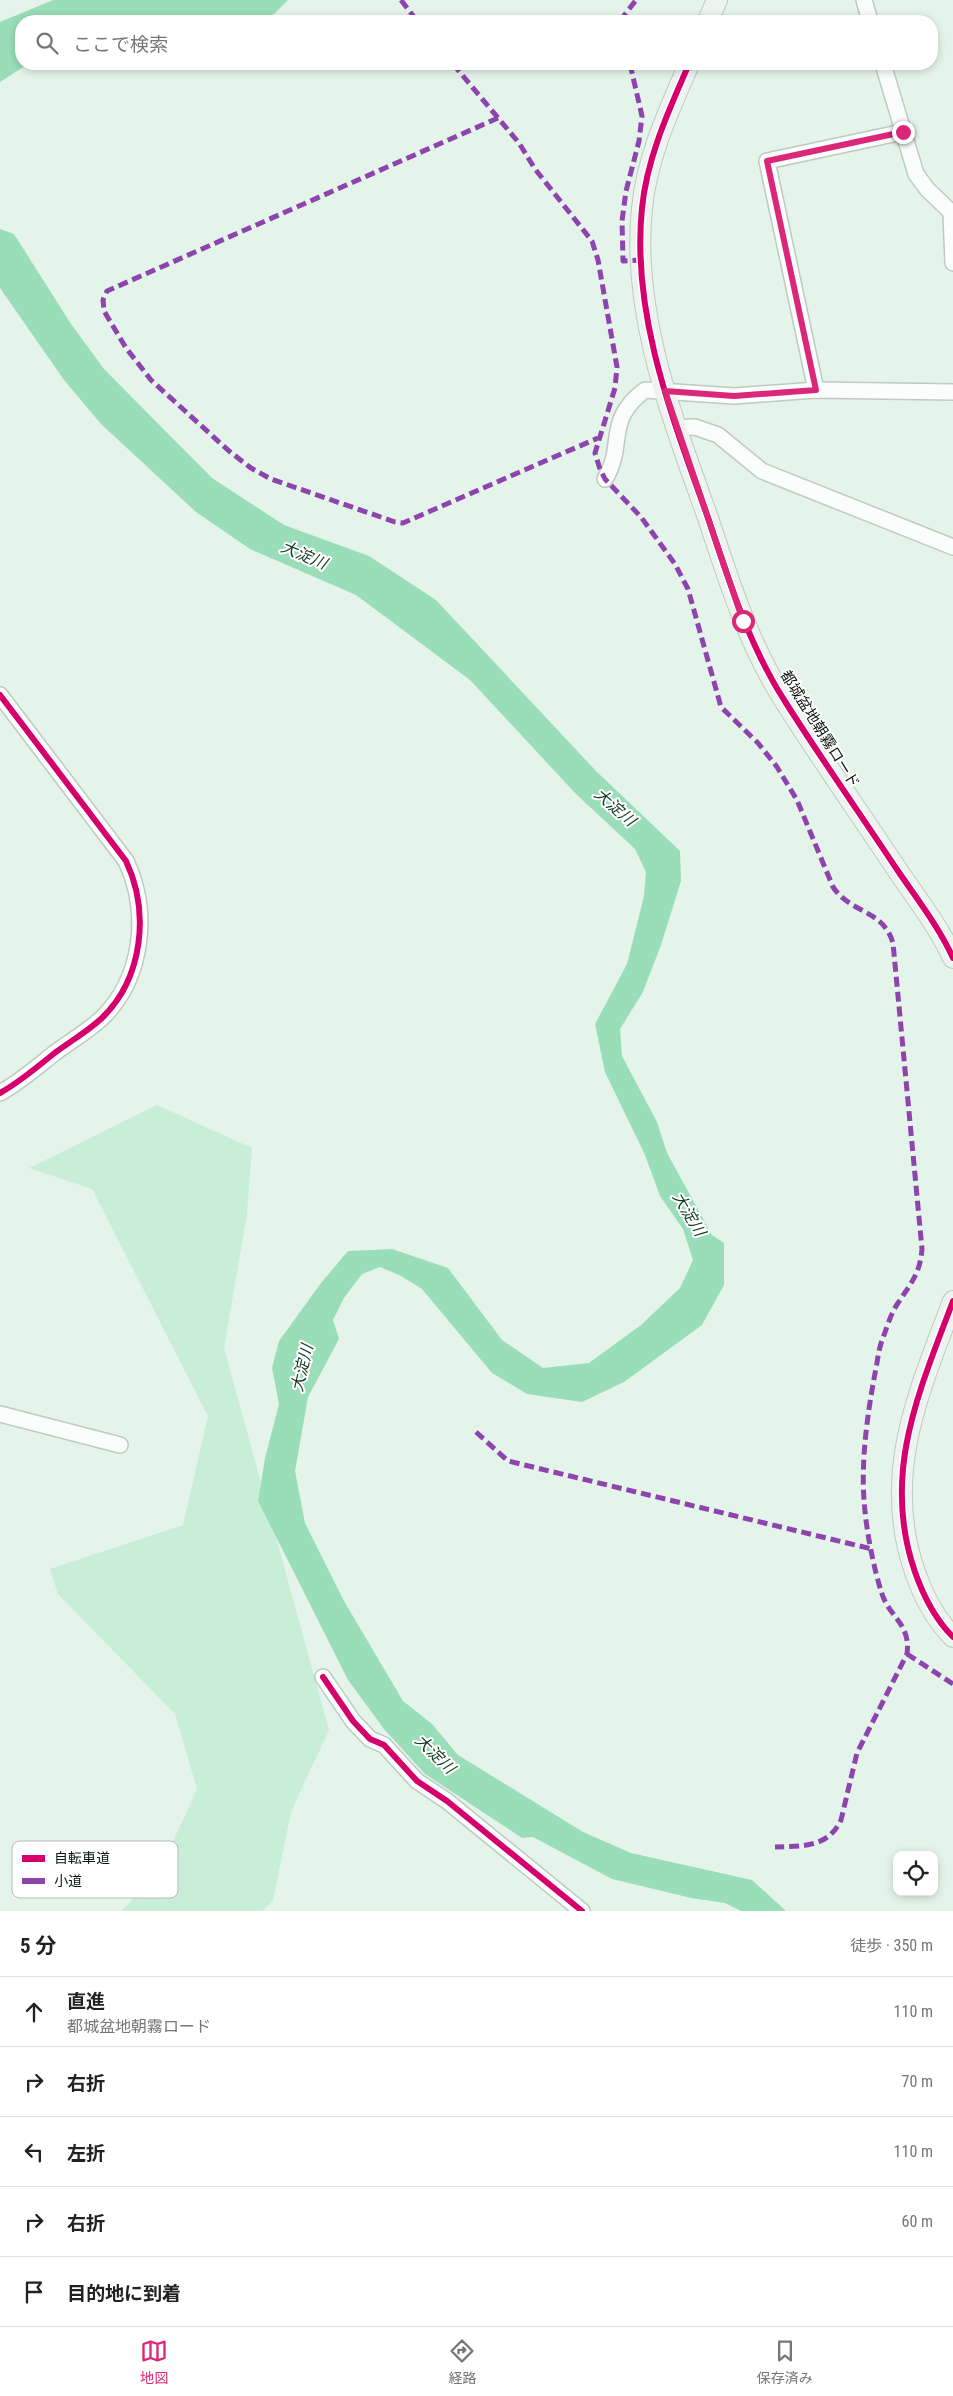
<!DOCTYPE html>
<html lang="ja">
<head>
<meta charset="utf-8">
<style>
  :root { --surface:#fff; --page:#f2f2f2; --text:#222; --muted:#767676; --line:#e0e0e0; --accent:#db2777 }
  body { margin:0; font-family:"Roboto Condensed","Noto Sans JP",sans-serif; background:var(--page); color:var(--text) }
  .controls { position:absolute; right:15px; bottom:15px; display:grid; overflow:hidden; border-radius:10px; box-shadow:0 2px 8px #0003 }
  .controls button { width:45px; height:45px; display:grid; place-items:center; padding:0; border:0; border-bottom:1px solid var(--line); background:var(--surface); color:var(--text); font:25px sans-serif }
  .stop { position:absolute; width:15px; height:15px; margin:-11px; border:4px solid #db2777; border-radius:50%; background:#fff }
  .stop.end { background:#db2777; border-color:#fff; box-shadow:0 1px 5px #0008 }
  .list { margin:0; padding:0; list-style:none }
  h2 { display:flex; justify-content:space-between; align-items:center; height:65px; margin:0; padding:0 20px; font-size:21px }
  h2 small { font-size:16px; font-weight:400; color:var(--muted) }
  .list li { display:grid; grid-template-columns:32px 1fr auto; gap:15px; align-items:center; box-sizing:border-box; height:70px; padding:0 20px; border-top:1px solid var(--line) }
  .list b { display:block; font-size:19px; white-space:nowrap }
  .list p { margin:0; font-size:16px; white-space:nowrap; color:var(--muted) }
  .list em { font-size:16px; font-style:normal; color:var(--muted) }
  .icon { flex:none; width:28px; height:28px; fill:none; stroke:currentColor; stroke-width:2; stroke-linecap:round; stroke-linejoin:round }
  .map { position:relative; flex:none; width:953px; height:1911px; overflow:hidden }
  .search { position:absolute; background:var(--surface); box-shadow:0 2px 8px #0003; left:15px; right:15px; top:15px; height:55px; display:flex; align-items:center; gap:12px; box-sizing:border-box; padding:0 18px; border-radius:20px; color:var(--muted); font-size:19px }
  .sheet { height:415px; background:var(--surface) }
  nav { display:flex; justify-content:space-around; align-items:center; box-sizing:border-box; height:70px; border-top:1px solid var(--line); background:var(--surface); font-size:14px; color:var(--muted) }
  nav a { display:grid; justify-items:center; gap:2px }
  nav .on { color:var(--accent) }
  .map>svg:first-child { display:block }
  .green { fill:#c8eed7 }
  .water { fill:#99deb8 }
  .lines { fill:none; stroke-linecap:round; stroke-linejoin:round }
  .street-casing { stroke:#becac2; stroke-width:18 }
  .secondary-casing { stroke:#becac2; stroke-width:22 }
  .street { stroke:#fbfdfc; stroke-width:15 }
  .secondary { stroke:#edf4f0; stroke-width:20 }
  .quiet { stroke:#8e44ad; stroke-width:5; stroke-dasharray:10 5; stroke-linecap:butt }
  .cycleway-casing { stroke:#fff; stroke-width:9 }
  .cycleway { stroke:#d6006c; stroke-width:6 }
  .route { stroke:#db2777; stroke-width:6 }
  .labels { text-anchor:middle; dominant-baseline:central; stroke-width:4; stroke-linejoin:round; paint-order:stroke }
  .street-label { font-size:15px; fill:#0c1510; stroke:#fff }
  .water-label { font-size:16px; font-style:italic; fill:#113925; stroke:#fff }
  .key { fill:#fff; stroke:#b6b9b7; stroke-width:1 }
  .key-label { font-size:14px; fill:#0c1510 }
</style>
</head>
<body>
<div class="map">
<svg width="953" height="1911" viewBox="0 0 953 1911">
  <rect width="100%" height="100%" fill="#e5f4ea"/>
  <path class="green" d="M157,1105L252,1148L247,1214L224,1348L329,1730L291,1812L273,1901L262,1911H121L158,1874L197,1789L175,1714L58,1594L50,1569L183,1525L208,1416L92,1189L29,1168Z"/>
  <g class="water">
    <path d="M53,0H288L274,14L255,21H122L113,19L107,21H21V64H28L0,82V22Z"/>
    <path d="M0,229L14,234L71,324L104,369L212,478L284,525L369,556L436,600L596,771L680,851L681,881L661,945L643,992L620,1029L622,1056L657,1122L667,1153L712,1235L724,1243V1285L702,1325L624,1382L582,1402L527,1394L492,1373L422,1289L401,1276L380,1267L362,1274L344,1298L333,1320L339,1339L308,1397L295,1471L305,1523L344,1601L403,1701L432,1724L458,1755L583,1832L631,1853L752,1880L786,1911H741L725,1903L691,1898L612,1879L533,1837L522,1838L425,1774L384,1729L348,1680L258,1501L265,1458L279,1404L272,1368L279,1341L321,1283L348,1251L392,1249L448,1268L502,1340L543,1368L589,1363L641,1325L680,1288L693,1260L683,1229L660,1196L645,1155L605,1072L595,1024L627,964L644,896L646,872L635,849L576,794L470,680L356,595L250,549L196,512L101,424L64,380L0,288Z"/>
  </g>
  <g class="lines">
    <g class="street-casing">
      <g id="street">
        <path d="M864,0L870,21"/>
        <path d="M883,64L916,174L927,189L953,214"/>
        <path d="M951,213L953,263"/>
        <path d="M816,390L767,161L903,132"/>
        <path d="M676,428L695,427L718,435L762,471L953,547"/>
        <path d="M605,479C626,444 604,421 645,390L734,396L816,390L953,392"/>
        <path d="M0,695L126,861C150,912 143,978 102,1018C88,1031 71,1041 56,1052C38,1066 20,1082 0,1093"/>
        <path d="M0,1414L120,1445"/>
        <path d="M323,1677L353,1721L370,1739L384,1745L417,1781L447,1801L582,1911"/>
      </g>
    </g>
    <g class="secondary-casing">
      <g id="secondary">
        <path d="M708,21L717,0"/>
        <path d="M689,64C669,110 647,157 642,208C631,315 673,419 708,518C729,581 749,646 786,703C822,760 861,815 898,871C917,899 939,927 953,958"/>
        <path d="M953,1301C919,1392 881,1474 915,1572C923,1595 935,1619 953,1637"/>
      </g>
    </g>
    <use href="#street" class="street"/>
    <use href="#secondary" class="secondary"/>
    <g class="quiet">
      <path d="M401,0L417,21"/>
      <path d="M620,21L636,0"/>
      <path d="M453,64L519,143L535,169L592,241L598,260L617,367L615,388L595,453L600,469L605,479L641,517L675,564L688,589L721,707L758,743L777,767L797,800L833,887C851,914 883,909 893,943L922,1249C920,1274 911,1283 898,1303C891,1313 887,1327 883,1338C879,1347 878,1358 876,1368C868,1410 861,1457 864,1500C866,1529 873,1566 882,1594C890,1618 911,1624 907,1654L857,1753L841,1820C828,1848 802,1846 775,1847"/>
      <path d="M630,64L642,116L639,141L626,191L622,221L623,261L641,260"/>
      <path d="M498,118L107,291L103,300L104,311L126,348L151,380L229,451L251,468L271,479L395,522L403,523L598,438"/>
      <path d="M476,1432L508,1461L872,1549"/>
      <path d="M907,1654L953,1684"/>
    </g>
    <g class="cycleway-casing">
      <g id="cycleway">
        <path d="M689,64C669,110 647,157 642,208C631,315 673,419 708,518C729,581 749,646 786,703C822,760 861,815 898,871C917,899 939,927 953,958"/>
        <path d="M0,695L126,861C150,912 143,978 102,1018C88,1031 71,1041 56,1052C38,1066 20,1082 0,1093"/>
        <path d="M953,1301C919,1392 881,1474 915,1572C923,1595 935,1619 953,1637"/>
        <path d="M323,1677L353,1721L370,1739L384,1745L417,1781L447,1801L582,1911"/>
      </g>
    </g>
    <use href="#cycleway" class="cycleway"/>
  </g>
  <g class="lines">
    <path class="route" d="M743,621L665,391L734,396L816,390L767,161L903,132"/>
  </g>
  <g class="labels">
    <g class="street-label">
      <text transform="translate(820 729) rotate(58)">都城盆地朝霧ロード</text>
    </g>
    <g class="water-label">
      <text transform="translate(304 555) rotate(23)">大淀川</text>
      <text transform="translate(615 807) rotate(41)">大淀川</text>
      <text transform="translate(689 1214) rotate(59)">大淀川</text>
      <text transform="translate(302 1368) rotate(-77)">大淀川</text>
      <text transform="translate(435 1754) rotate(44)">大淀川</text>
    </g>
  </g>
  <rect x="12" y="1841" width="166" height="57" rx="8" class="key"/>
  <rect x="22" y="1855" width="23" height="7" fill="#d6006c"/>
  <rect x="22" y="1878" width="23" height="6" fill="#8e44ad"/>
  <g class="key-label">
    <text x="54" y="1863">自転車道</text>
    <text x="54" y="1886">小道</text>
  </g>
</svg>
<div class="controls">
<button><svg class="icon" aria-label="locate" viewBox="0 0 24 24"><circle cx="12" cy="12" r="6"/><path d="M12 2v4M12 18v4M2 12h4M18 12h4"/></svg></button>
</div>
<div class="stop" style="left:743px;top:621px"></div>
<div class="stop end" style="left:903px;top:132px"></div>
<div class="search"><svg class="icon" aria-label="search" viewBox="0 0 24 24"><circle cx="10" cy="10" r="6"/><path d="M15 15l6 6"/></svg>ここで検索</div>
</div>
<section class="sheet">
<h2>5 分<small>徒歩 · 350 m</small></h2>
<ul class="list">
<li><svg class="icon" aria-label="ahead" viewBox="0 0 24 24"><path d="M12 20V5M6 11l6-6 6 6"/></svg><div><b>直進</b><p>都城盆地朝霧ロード</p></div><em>110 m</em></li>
<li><svg class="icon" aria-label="right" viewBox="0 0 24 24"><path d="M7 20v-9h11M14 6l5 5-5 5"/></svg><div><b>右折</b></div><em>70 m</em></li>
<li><svg class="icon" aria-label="left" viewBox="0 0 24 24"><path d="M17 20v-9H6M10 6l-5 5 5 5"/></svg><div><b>左折</b></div><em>110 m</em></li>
<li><svg class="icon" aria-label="right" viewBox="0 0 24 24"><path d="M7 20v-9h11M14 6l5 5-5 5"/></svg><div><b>右折</b></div><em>60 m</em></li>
<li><svg class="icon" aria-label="arrive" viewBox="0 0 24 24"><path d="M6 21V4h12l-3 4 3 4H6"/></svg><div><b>目的地に到着</b></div></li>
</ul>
</section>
<nav>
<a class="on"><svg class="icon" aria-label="map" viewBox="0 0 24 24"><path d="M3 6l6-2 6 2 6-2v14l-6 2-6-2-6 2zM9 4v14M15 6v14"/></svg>地図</a>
<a><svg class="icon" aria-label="directions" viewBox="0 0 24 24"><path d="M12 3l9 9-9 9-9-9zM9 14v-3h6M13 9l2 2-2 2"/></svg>経路</a>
<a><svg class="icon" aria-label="saved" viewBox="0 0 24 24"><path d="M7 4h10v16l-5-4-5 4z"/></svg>保存済み</a>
</nav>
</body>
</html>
